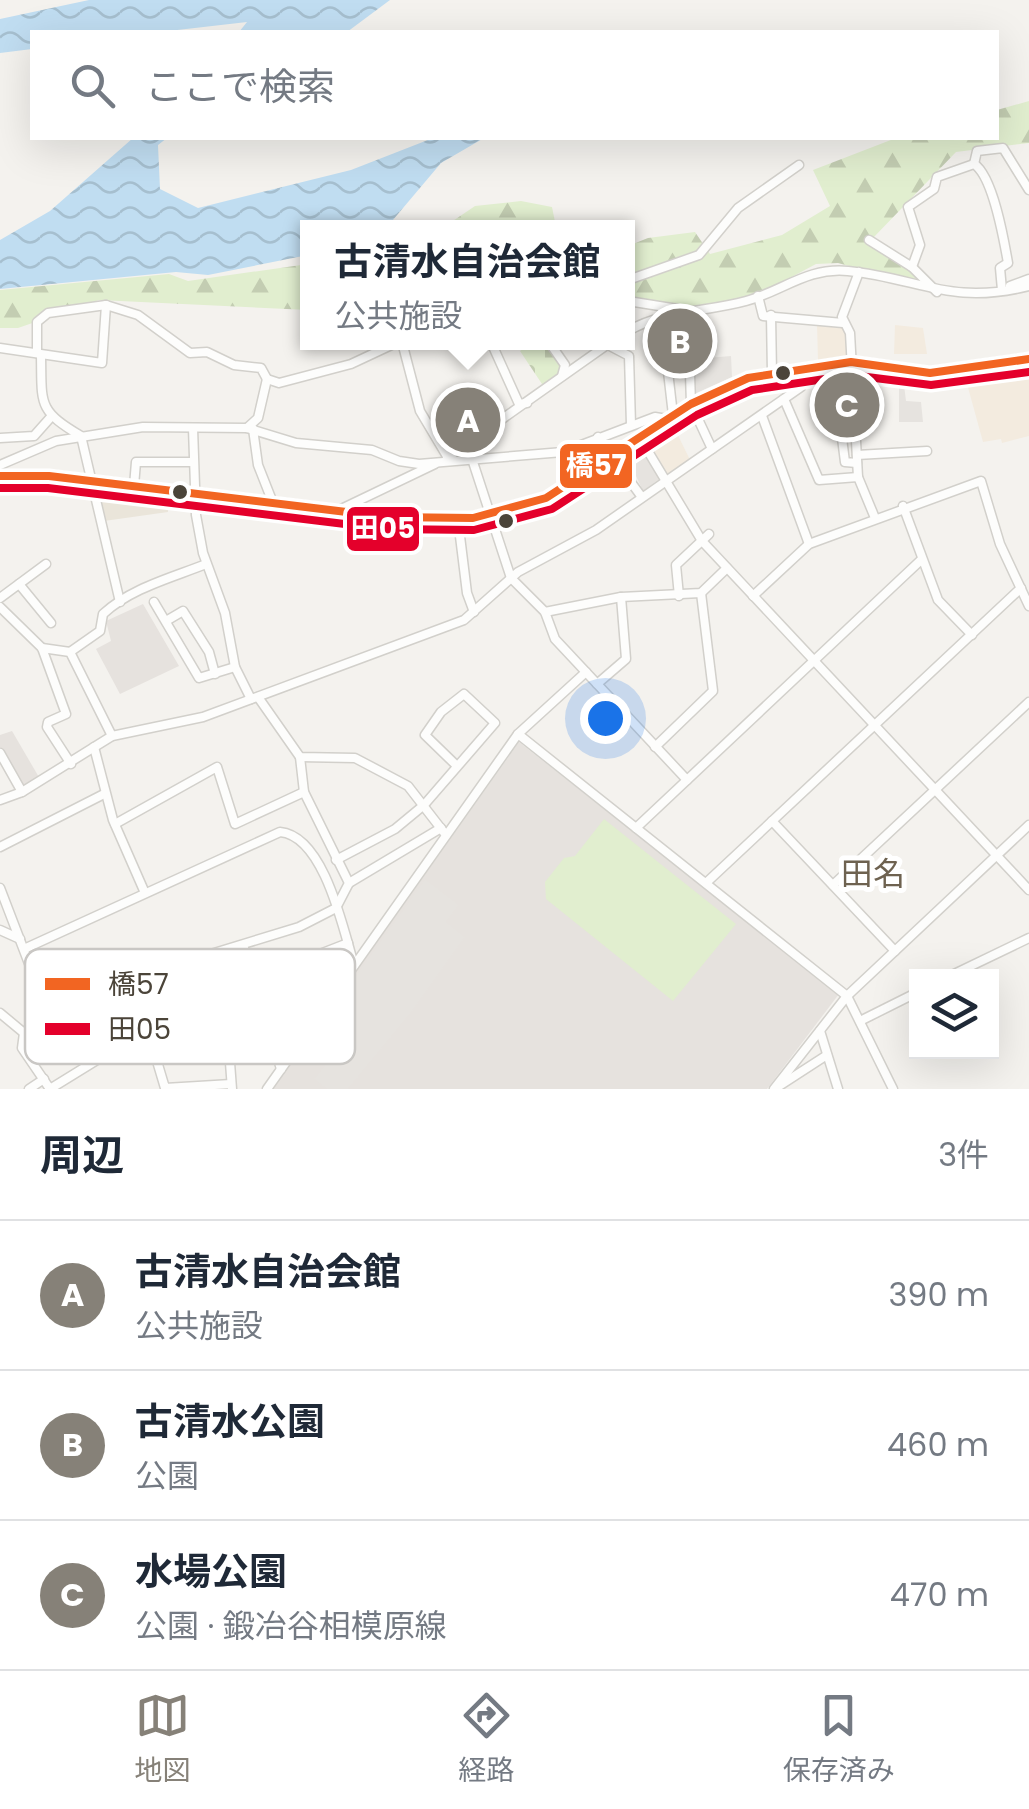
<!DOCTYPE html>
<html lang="ja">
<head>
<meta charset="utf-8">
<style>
  :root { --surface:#fff; --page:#f6f6f7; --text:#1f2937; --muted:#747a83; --line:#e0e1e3; --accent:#868178 }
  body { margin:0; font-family:Poppins,"Noto Sans JP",sans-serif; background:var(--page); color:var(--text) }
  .controls { position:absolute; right:30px; bottom:30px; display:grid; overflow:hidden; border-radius:0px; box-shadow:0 10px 40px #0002 }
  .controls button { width:90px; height:90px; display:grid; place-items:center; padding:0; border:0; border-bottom:2px solid var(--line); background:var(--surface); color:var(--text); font:50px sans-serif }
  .you { position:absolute; left:605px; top:718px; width:35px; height:35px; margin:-25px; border:8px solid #fff; border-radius:50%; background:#1a73e8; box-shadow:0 0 0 15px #1a73e833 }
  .badge { display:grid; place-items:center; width:65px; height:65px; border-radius:50%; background:var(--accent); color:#fff; font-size:32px; font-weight:700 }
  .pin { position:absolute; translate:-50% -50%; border:5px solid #fff; box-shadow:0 2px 10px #0006 }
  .popup { position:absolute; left:300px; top:220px; width:335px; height:130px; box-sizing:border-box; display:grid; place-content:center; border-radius:0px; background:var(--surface); filter:drop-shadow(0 2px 8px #0005); font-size:32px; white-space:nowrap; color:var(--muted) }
  .popup b { font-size:38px; color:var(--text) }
  .popup::after { content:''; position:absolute; left:50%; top:100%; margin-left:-20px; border:20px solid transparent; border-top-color:var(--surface) }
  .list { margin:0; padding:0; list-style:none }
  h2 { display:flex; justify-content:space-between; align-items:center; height:130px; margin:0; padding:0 40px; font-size:42px }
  h2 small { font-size:32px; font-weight:400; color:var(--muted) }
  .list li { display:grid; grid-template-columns:65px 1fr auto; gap:30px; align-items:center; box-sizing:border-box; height:150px; padding:0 40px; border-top:2px solid var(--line) }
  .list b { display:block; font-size:38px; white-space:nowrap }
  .list p { margin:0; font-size:32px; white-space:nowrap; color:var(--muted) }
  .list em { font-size:32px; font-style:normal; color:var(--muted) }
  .icon { flex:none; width:55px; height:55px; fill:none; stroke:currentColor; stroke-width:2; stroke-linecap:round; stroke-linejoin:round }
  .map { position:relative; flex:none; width:1029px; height:1089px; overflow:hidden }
  .search { position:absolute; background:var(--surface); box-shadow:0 10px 40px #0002; left:30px; right:30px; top:30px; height:110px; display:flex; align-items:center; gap:25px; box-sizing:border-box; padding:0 35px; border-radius:0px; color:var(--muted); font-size:38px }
  .sheet { height:580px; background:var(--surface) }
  nav { display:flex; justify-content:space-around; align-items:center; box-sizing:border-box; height:140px; border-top:2px solid var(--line); background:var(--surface); font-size:28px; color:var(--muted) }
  nav a { display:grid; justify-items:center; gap:5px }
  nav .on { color:var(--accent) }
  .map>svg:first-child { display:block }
  .commercial { fill:#f3ebdf }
  .industrial { fill:#e6e2de }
  .education { fill:#eae5da }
  .forest { fill:url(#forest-firs) }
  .cemetery { fill:url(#cemetery-stones) }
  .park { fill:#e1eecf }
  .parking { fill:#e6e3df }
  .water { fill:url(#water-waves) }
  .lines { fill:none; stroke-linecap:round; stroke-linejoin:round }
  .minor-casing { stroke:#d2d0cb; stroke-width:11 }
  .major-casing { stroke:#d6cebb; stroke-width:14 }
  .minor { stroke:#fdfdfc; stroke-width:8 }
  .major { stroke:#f2efe6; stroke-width:10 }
  .bus-1-casing { stroke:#fff; stroke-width:15 }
  .bus-2-casing { stroke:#fff; stroke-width:15 }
  .bus-1 { stroke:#f26522; stroke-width:8 }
  .bus-2 { stroke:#e4002b; stroke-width:8 }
  .bus-dot { fill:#4b4439; stroke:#fff; stroke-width:4 }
  .labels { text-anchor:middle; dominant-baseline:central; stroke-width:10; stroke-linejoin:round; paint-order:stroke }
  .neighbourhood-label { font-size:32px; fill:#6e6250; stroke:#fff }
  .key { fill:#fff; stroke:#c9c7c4; stroke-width:2.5 }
  .key-label { font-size:28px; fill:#4b4439 }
  .line-badge { stroke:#fff; stroke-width:4 }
  .badge-label { font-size:28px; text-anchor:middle; font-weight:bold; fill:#fff }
</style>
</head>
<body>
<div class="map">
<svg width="1029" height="1089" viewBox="0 0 1029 1089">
  <defs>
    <pattern id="forest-firs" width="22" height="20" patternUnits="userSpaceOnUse" patternTransform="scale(2.5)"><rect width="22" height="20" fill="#e1eecf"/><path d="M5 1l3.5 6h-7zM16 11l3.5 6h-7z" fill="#c3cdb2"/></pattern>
    <pattern id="cemetery-stones" width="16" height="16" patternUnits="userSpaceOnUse" patternTransform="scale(2.5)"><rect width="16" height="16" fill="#e1eecf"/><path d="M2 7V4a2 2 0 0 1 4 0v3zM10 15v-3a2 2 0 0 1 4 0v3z" fill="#c3cdb2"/></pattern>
    <pattern id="water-waves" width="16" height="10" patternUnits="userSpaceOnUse" patternTransform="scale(2.5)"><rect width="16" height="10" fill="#c0ddf1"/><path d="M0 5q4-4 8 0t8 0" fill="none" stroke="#a6bfcf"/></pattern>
  </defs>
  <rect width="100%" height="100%" fill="#f4f2ee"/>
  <g class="commercial">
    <path d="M817,325L843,326L847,333V358L818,360Z"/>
    <path d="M895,325L923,328L927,354H894Z"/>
    <path d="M1029,364V436L1002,443L1001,439L983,442L964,373Z"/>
    <path d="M672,423L691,462L668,477L646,440Z"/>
  </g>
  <g class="industrial">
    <path d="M143,604L179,666L120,694L96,649L111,641L106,621Z"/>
    <path d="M12,731L40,779L25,788L0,747V735Z"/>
    <path d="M519,742L839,994L767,1089H273Z"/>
  </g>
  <path class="education" d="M100,488L167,496L168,512L104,521Z"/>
  <g class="forest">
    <path d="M1029,101V143L956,152L873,238L900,256L926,287L838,263L816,264L756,296L688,309L628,296V246L648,238L695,232L710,254L782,235L830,206L813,170L896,138H996L997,110Z"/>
    <path d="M521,201L552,207L556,227H444L475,206Z"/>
    <path d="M308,264V310L99,300L18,328H0V290L169,274L188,281Z"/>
  </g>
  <path class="cemetery" d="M531,343H548L563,364L559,377L544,387L520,351Z"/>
  <path class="park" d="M604,819L736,924L673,1001L546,899L545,882L564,858L575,856Z"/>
  <g class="parking">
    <path d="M731,356L732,377L692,395L694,366L708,365L707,358Z"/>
    <path d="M899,373L918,376L913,384L904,385L906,401L921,402L923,422H899Z"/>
    <path d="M640,446L659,479L643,491L631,465L625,468L620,459Z"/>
    <path d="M425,879L459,905L446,922L465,937L410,1014L348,1089H327L314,1079L328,1061L307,1044Z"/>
  </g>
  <g class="water">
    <path d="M89,0H390L347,32H239L247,22L160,32H32V49L0,53V19Z"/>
    <path d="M133,138H167L158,145L160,189L198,208L351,170L433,138H484L441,163L387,227L308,228V255L208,275L176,272L0,289V240L50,211Z"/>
  </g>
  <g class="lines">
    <g class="minor-casing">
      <g id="minor">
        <path d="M974,164L977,151L1003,148L1029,190"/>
        <path d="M869,240L912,267L937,292"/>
        <path d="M912,267L920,245L908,207L934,189L937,177L974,164C993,176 1004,240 1008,263L1000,268L1002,290"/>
        <path d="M859,272L842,317L850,333L858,477L875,518"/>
        <path d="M628,280L699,255L738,208L799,165"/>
        <path d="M1010,286L1029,279"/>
        <path d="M758,296L763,316L843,323"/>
        <path d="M628,301L684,310"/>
        <path d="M688,312L691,404L712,449"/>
        <path d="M771,315L772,374"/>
        <path d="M628,331C665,310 706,312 746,301C783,291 807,267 848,271C919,278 950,306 1029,286"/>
        <path d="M402,342L420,411L448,458"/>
        <path d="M491,342L519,404L527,403"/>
        <path d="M549,342L565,365L562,376"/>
        <path d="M608,345L629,356L631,425"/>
        <path d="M0,348L102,363L106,305"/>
        <path d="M37,353V322L48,313L106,305L138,315L190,353L207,352L234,365L261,368L267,379L279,383L351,364L398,342"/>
        <path d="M41,355C42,404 37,410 81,436L120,602"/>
        <path d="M784,399L819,480L858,477"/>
        <path d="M852,411L839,414L845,462L857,463"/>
        <path d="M673,415L667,363L689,362"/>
        <path d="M762,416L809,544"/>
        <path d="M193,428L196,515L203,553L225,613L235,667L251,699"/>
        <path d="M247,428L258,418L267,379"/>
        <path d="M253,429L258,465L273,503"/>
        <path d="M598,437L641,496"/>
        <path d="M0,438L34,436L50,418"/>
        <path d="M640,438L702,541L1029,890"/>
        <path d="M857,455L927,451"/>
        <path d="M447,458L611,342"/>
        <path d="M472,459L511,578L545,612L555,639L687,780"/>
        <path d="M0,465L56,441L143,427L247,428L296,443L372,450L399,461L419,464L563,452L655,417L667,419"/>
        <path d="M134,486L136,462H192"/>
        <path d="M903,506L938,600L972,635"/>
        <path d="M339,510L435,464"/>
        <path d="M458,520L467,593L474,612"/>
        <path d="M19,584L51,623"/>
        <path d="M679,596L676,565L709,534"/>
        <path d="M753,596L809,544L981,481L1000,544L1029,606"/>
        <path d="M0,598L46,564"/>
        <path d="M154,602L199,678L235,667"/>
        <path d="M0,607L42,648L66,714L48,722L47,727L71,764"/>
        <path d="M545,612L621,597L701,593L727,568"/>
        <path d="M166,621L183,611L209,652L215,674"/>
        <path d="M42,648L70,652L112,736"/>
        <path d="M70,652L100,631L103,614C131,588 171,578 206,564"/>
        <path d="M597,684L626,659L621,597"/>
        <path d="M258,697L300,757L355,758L408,786L446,835"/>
        <path d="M518,734L847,996L893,1089"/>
        <path d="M94,747L113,820L145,893"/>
        <path d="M655,747L713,691L701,593"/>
        <path d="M0,753L22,792"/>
        <path d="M0,800L22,792L112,736L203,717L464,620L518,572L596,530L801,387L800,369"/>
        <path d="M772,821L895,951"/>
        <path d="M115,824L217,767L235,824L304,792"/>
        <path d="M636,828L921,560"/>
        <path d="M0,847L104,794"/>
        <path d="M336,860L395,829L424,805L495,723L464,694L441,712L425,735L457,766"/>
        <path d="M349,883L441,828"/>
        <path d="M706,883L1021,588"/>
        <path d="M833,885L1029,702"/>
        <path d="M0,888L38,987L59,1009L165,968L299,927L336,908L349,883L304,792L300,757"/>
        <path d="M0,930L20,939"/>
        <path d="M243,945L281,1069"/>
        <path d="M24,949L280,832C324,836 343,928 354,965"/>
        <path d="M289,966L299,994L322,1011"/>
        <path d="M950,976L1029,938"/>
        <path d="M51,1005L24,1033L22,1048L50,1089L139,1034L226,1023"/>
        <path d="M0,1013L24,1033"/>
        <path d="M860,1021L916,993"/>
        <path d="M148,1031L165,1088L231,1084"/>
        <path d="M820,1031L838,1089"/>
        <path d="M776,1088L827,1055"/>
        <path d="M29,1089L44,1079"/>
        <path d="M232,1089L224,983L248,982L348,943"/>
        <path d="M267,1089L518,734L586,672"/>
        <path d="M774,1089L847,996L1029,825"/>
      </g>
    </g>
    <g class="major-casing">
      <path id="major" d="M0,476H49L388,517L473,518L546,498L691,404L748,378L851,362L930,373L1029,359"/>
    </g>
    <use href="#minor" class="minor"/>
    <use href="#major" class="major"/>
    <g class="bus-1-casing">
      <path id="bus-1" d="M0,476H49L388,517L473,518L546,498L691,404L748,378L851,362L930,373L1029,359"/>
    </g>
    <g class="bus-2-casing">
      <path id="bus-2" d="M0,488H48L386,529L474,530L552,509L697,415L752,390L851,375L931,385L1029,372"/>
    </g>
    <use href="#bus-1" class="bus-1"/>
    <use href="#bus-2" class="bus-2"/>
  </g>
  <g class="bus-dot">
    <circle cx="783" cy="373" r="9"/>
    <circle cx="180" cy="492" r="9"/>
    <circle cx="506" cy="521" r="9"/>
  </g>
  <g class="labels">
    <g class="neighbourhood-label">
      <text x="873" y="873">田名</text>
    </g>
  </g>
  <rect x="25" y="949" width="330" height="115" rx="15" class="key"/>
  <rect x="45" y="978" width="45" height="12" fill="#f26522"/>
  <rect x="45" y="1023" width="45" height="12" fill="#e4002b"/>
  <g class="key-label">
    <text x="108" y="994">橋57</text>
    <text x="108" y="1039">田05</text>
  </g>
  <g class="line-badge">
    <rect x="558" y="442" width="76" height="48" rx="10" fill="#f26522"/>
    <rect x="345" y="505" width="76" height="48" rx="10" fill="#e4002b"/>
  </g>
  <g class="badge-label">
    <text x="596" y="475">橋57</text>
    <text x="383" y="538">田05</text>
  </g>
</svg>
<div class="controls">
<button><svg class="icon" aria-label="layers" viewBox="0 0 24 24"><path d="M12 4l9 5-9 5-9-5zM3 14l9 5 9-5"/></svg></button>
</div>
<div class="you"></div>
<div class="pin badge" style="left:468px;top:420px">A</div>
<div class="popup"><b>古清水自治会館</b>公共施設</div>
<div class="pin badge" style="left:680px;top:341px">B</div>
<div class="pin badge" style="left:847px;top:405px">C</div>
<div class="search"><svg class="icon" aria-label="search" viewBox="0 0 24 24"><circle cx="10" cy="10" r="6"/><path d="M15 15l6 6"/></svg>ここで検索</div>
</div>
<section class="sheet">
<h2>周辺<small>3件</small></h2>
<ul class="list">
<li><span class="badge">A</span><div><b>古清水自治会館</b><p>公共施設</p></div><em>390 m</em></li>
<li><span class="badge">B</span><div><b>古清水公園</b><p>公園</p></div><em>460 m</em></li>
<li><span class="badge">C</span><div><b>水場公園</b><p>公園 · 鍛冶谷相模原線</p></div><em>470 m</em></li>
</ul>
</section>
<nav>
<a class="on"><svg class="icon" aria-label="map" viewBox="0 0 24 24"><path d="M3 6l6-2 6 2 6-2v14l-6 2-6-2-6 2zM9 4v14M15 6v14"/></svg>地図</a>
<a><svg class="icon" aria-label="directions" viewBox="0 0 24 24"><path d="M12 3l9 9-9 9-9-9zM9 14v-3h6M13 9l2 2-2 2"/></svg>経路</a>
<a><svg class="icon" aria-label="saved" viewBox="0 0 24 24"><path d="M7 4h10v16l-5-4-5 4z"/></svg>保存済み</a>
</nav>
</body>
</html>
